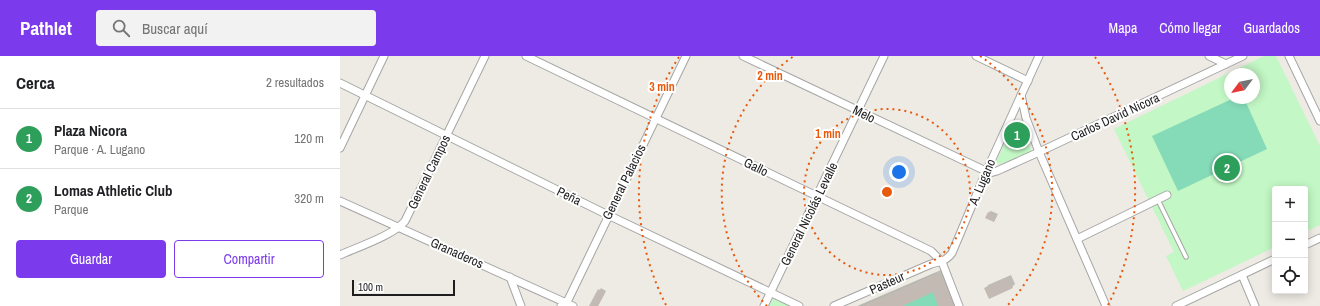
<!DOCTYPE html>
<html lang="es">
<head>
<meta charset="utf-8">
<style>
  :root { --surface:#fff; --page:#f2f2f2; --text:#202124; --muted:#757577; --line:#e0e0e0; --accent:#7c3aed }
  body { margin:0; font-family:"Archivo Narrow",sans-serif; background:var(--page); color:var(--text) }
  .controls { position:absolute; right:12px; bottom:12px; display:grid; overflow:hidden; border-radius:4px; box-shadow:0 2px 10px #0003 }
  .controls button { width:36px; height:36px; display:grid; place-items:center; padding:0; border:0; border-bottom:1px solid var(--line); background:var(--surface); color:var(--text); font:20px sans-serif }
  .compass { position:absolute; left:884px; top:12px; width:36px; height:36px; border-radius:50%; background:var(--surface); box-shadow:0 2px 10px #0003; rotate:238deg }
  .scale { position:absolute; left:12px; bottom:10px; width:103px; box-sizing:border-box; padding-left:4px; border:2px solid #1e1e1e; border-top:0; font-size:11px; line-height:14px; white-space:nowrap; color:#1e1e1e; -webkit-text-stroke:3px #fff; paint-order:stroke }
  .you { position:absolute; left:559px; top:116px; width:14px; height:14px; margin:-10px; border:3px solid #fff; border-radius:50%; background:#1a73e8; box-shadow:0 0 0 6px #1a73e833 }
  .badge { display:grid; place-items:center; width:26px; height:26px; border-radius:50%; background:var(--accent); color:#fff; font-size:13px; font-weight:700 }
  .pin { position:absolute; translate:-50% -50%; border:2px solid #fff; box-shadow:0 1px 4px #0006 }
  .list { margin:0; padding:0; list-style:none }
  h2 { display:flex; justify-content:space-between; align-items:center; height:52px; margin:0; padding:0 16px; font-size:17px }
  h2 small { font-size:13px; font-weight:400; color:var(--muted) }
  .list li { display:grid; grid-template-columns:26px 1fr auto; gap:12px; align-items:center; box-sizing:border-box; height:60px; padding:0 16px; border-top:1px solid var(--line) }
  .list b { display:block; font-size:15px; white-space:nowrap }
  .list p { margin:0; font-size:13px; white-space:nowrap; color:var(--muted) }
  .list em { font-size:13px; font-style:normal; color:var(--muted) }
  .actions { display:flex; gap:8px; padding:12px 16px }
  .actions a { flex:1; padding:9px 0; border:1px solid var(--accent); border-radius:4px; text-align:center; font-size:14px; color:var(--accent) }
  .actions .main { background:var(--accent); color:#fff }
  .icon { flex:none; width:22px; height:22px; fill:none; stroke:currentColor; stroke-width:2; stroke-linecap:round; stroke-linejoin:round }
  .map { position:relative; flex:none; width:980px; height:250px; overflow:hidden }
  header { display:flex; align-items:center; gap:24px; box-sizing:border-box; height:56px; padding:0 20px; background:var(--accent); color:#fff }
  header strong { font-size:19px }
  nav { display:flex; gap:22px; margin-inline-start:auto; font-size:14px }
  .search { width:280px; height:36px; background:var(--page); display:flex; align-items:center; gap:10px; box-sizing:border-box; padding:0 14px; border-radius:4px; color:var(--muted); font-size:15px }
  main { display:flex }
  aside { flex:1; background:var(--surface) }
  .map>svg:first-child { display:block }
  .park { fill:#c3f7c5; fill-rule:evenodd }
  .pitch { fill:#85dab7 }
  .shadow { fill:#0003 }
  .building { fill:#c3bab4 }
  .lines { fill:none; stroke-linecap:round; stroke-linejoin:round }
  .lane-casing { stroke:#a5a5a5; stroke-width:5.5 }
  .street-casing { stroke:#a5a5a5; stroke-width:9 }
  .lane { stroke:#fff; stroke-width:3.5 }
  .street { stroke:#fff; stroke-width:7 }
  .ring { fill:none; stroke:#e8590c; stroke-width:2; stroke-dasharray:2 4 }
  .labels { text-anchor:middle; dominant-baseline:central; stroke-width:4; stroke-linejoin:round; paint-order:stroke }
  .street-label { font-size:13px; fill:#1e1e1e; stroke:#fff }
  .centre { fill:#e8590c; stroke:#fff; stroke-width:2 }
  .ring-label { font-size:12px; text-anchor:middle; font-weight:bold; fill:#e8590c; stroke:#fff; stroke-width:4; stroke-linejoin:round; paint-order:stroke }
</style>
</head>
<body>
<header>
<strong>Pathlet</strong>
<div class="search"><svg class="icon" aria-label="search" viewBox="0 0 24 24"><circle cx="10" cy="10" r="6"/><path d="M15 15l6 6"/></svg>Buscar aquí</div>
<nav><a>Mapa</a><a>Cómo llegar</a><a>Guardados</a></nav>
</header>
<main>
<aside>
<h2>Cerca<small>2 resultados</small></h2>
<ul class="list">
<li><span class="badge" style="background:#2e9e5b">1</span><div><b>Plaza Nicora</b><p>Parque · A. Lugano</p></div><em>120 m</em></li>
<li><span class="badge" style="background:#2e9e5b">2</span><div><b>Lomas Athletic Club</b><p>Parque</p></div><em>320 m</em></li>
</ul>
<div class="actions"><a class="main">Guardar</a><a>Compartir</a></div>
</aside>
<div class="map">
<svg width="980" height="250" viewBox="0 0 980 250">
  <rect width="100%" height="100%" fill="#eeebe4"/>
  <g class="park">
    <path d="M924,0H936L980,90V169L965,176V133H935V191L843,235L826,200L834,196L774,73ZM890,18H914V42H890Z"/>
    <path d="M678,64H681L691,94L690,96L661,108H658L656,106L675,65Z"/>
    <path d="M437,242L451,250H429L433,243Z"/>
  </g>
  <g class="pitch">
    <path d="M894,42H904L927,93L838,135L812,80Z"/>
    <path d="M596,217L615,250H521Z"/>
  </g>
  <g class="shadow">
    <path d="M651,155L658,158L654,165L649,156Z"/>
    <path d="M601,214L606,215L620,250H599L593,235L561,250H517Z"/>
    <path d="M671,219L675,228L672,231L645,233L648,229Z"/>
    <path d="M261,232L266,235L258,250H251Z"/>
  </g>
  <g class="building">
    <path d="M648,156L657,160L654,166L645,162Z"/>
    <path d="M596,217L602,219L615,250H598L593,236L563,250H521Z"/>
    <path d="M668,222L673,232L649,243L644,232Z"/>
    <path d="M258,233L265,237L258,250H249Z"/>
  </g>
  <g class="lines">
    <g class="lane-casing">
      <path id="lane" d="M818,144L846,201"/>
    </g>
    <g class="street-casing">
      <g id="street">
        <path d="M186,0L591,195L602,206L619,250"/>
        <path d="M403,0L650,117L657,115L699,96L903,0"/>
        <path d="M636,0L688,25"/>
        <path d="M869,0L886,8"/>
        <path d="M949,0L980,65"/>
        <path d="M0,27L268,159L459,250"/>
        <path d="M681,39L686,62L699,96L766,250"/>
        <path d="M0,92L44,0"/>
        <path d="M0,145L233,250"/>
        <path d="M737,183L827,139"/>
        <path d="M965,189L980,182"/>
        <path d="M0,199C18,191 54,179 65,165L145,0"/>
        <path d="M902,219L915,250"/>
        <path d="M170,221L181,250"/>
        <path d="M221,250L226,247L229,242L346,0"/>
        <path d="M424,250L544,0"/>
        <path d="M494,250L591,208C600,206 606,205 612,197L646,116L699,0"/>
        <path d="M836,250L935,203"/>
      </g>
    </g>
    <use href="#lane" class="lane"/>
    <use href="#street" class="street"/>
  </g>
  <g class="ring">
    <circle cx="547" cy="136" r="83"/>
    <path d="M427 250A165 165 0 0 1 454 0M640 0A165 165 0 0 1 667 250"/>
    <path d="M326 249A248 248 0 0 1 339 1M755 1A248 248 0 0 1 768 249"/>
  </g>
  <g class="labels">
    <g class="street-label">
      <text transform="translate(524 58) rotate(26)">Melo</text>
      <text transform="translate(775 61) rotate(-25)">Carlos David Nicora</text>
      <text transform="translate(416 111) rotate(26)">Gallo</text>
      <text transform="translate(89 116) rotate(-64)">General Campos</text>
      <text transform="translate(284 126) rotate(-64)">General Palacios</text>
      <text transform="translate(642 126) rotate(-67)">A. Lugano</text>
      <text transform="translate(229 140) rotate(26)">Peña</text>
      <text transform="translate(469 158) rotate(-64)">General Nicolás Levalle</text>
      <text transform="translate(117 197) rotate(24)">Granaderos</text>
      <text transform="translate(547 227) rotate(-24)">Pasteur</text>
    </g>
  </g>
  <circle cx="547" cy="136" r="6" class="centre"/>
  <g class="ring-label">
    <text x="430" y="24">2 min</text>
    <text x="322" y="35">3 min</text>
    <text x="488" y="82">1 min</text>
  </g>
</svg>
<div class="controls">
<button>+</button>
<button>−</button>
<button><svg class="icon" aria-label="locate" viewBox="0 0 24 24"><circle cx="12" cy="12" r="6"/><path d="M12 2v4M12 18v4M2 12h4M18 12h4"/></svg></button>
</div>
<svg class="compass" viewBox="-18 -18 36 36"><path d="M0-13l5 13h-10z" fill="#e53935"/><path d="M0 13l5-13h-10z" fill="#757577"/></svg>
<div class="scale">100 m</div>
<div class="you"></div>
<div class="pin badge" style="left:677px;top:79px;background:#2e9e5b">1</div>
<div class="pin badge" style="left:887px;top:112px;background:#2e9e5b">2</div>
</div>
</main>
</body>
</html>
